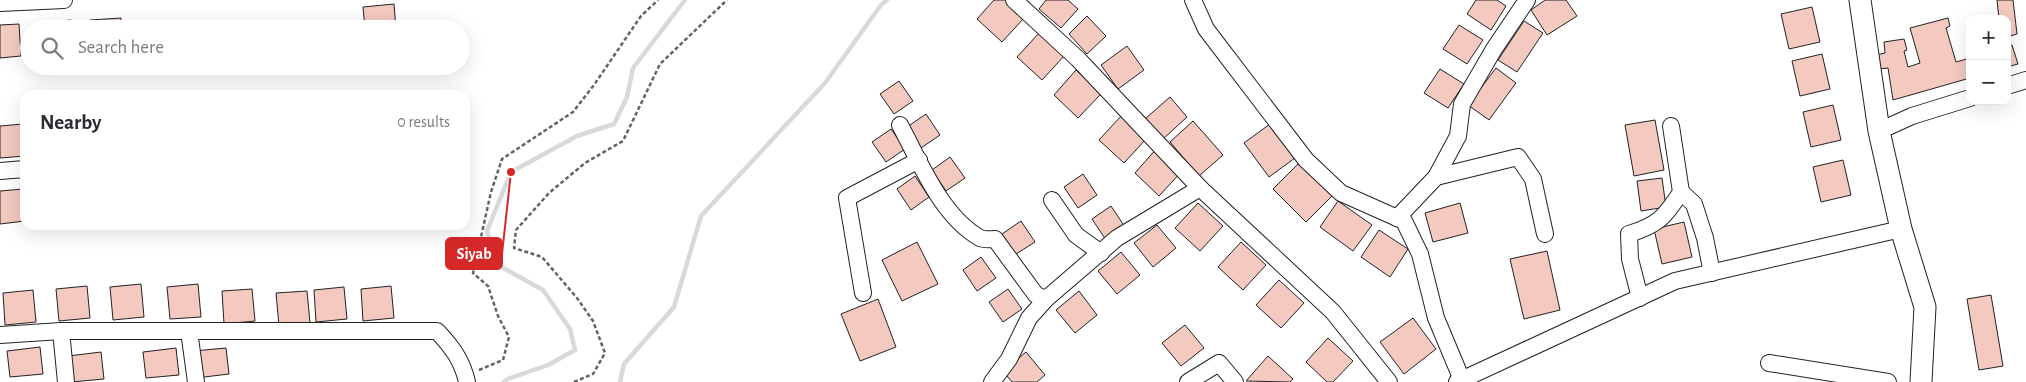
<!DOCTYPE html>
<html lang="en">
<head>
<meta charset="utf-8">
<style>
  :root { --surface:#fff; --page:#f7f7f7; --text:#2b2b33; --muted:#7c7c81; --line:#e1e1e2 }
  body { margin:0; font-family:"Alegreya Sans",sans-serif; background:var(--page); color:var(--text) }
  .controls { position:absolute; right:15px; top:15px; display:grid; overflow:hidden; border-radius:10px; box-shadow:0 5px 20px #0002 }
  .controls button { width:45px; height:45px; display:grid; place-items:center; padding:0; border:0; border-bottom:1px solid var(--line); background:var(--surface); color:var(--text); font:25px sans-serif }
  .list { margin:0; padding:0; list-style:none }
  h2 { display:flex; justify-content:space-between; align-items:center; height:65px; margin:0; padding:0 20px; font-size:21px }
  h2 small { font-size:16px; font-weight:400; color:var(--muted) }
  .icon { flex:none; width:28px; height:28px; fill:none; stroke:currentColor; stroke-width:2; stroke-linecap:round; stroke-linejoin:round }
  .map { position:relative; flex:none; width:2026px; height:382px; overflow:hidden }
  .search { position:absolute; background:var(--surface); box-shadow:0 5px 20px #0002; left:20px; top:20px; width:450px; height:55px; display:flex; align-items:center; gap:12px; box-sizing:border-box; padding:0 18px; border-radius:28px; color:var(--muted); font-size:19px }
  .panel { position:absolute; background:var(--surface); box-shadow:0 5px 20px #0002; left:20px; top:90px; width:450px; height:140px; border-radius:15px }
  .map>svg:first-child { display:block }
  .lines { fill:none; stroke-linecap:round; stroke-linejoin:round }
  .stream { stroke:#d9d9d9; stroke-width:4.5 }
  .building { fill:#f3c9c0; stroke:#222 }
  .minor-casing { stroke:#222; stroke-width:18 }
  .major-casing { stroke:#222; stroke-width:23 }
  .path { stroke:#646464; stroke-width:2.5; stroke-dasharray:4 2.5; stroke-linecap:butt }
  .minor { stroke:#fff; stroke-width:16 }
  .major { stroke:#fff; stroke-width:21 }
  .leader { fill:none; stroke:#d62828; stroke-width:2 }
  .callout-dot { fill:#d62828; stroke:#fff; stroke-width:2 }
  .callout { fill:#d62828; stroke:#d62828; stroke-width:2 }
  .callout-label { font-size:16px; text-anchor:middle; font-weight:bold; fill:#fff }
</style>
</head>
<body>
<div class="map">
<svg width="2026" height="382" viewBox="0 0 2026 382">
  <rect width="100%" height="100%" fill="#fff"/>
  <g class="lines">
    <g class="stream">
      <path d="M504,382L508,379L548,365L575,350L570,329L543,290L498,265L487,231L511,172L577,136L614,124L627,97L633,68L685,0"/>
      <path d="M620,382L624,364L674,307L701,216L825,83L881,5L887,0"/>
    </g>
  </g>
  <g class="building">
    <path d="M994,0H1006L1025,17L1002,42L977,19Z"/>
    <path d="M1046,0H1068L1078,9L1061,28L1039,9Z"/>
    <path d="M1476,0H1497L1506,6L1491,30L1467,14Z"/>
    <path d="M1545,0H1566L1577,16L1547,35L1531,10Z"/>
    <path d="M1997,0H2013L2017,34L2007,37V19H1999Z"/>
    <path d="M394,4L396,29H365L363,7Z"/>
    <path d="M1812,7L1820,42L1789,49L1781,14Z"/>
    <path d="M1087,16L1106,36L1087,54L1069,34Z"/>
    <path d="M121,18V29H90V20Z"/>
    <path d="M1948,18L1950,26L1946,28L1956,62L1970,58V78L1893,100L1888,68L1878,69L1876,55L1885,53L1884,42L1904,39L1907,50L1904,51L1908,67L1920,63L1910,28Z"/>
    <path d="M71,20V29H40V23Z"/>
    <path d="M1524,21L1543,33L1517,72L1498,60Z"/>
    <path d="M19,24L21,56L0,58V25Z"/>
    <path d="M1459,25L1483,40L1467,64L1443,49Z"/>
    <path d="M1040,32L1065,55L1042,80L1017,57Z"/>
    <path d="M2012,45L2018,64L2007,67V47Z"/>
    <path d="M1127,46L1144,70L1118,89L1101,65Z"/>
    <path d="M1822,54L1830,89L1800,96L1792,61Z"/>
    <path d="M1496,68L1516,83L1489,120L1468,105Z"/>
    <path d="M1440,69L1464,84L1448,108L1424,93Z"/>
    <path d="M1076,70L1101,94L1078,118L1054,95Z"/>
    <path d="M899,81L913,101L894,114L880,94Z"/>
    <path d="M1170,97L1187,117L1163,139L1145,119Z"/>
    <path d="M1833,105L1841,140L1811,147L1803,112Z"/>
    <path d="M926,114L940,135L921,148L907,127Z"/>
    <path d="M1122,115L1147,138L1124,163L1099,140Z"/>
    <path d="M1655,120L1664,170L1634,176L1625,125Z"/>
    <path d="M1193,121L1223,155L1199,176L1170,142Z"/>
    <path d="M23,124L25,156L0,158V126Z"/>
    <path d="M1270,124L1295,158L1269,177L1244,143Z"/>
    <path d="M891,129L905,149L886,162L872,142Z"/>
    <path d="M1157,148L1182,171L1159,196L1135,173Z"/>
    <path d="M950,157L965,178L946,191L932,170Z"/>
    <path d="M1843,160L1851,195L1821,202L1813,167Z"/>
    <path d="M1299,163L1332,196L1306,222L1273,189Z"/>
    <path d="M1083,174L1097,195L1078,208L1064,187Z"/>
    <path d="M915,176L929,197L911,210L897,189Z"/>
    <path d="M1662,178L1666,207L1641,211L1637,181Z"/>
    <path d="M23,189L25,221L0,224V191Z"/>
    <path d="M1338,201L1372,225L1353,251L1320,227Z"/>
    <path d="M1198,203L1223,226L1200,251L1175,228Z"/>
    <path d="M1460,203L1468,233L1433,242L1425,213Z"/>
    <path d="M1111,206L1125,227L1106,240L1092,219Z"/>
    <path d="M1021,221L1035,242L1016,254L1002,234Z"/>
    <path d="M1684,222L1692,257L1662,264L1654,229Z"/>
    <path d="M1157,225L1176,248L1153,267L1134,243Z"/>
    <path d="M1379,230L1408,249L1390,277L1361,257Z"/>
    <path d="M917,242L938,284L902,301L882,260Z"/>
    <path d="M1241,242L1266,265L1243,290L1218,267Z"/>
    <path d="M1547,251L1560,310L1524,319L1510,259Z"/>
    <path d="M1121,252L1140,275L1117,294L1098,271Z"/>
    <path d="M981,257L996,278L977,291L963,270Z"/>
    <path d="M1279,280L1304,303L1281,328L1256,305Z"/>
    <path d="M141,284L144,317L113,320L110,287Z"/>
    <path d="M198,284L201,317L170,319L167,287Z"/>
    <path d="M87,286L90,318L59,321L56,289Z"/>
    <path d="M391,286L394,318L363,321L361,289Z"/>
    <path d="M344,287L347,319L316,322L314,290Z"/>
    <path d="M252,289L255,321L224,324L222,291Z"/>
    <path d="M1008,289L1022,309L1003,322L989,302Z"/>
    <path d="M33,290L36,322L5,325L3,293Z"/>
    <path d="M307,291L310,323L279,326L276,293Z"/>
    <path d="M1079,291L1097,315L1075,333L1056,310Z"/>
    <path d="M1991,295L2003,366L1979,370L1967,299Z"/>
    <path d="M878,299L896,347L860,361L841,314Z"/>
    <path d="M1413,318L1436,349L1404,374L1380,342Z"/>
    <path d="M1185,325L1204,348L1181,366L1162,343Z"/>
    <path d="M1328,338L1353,361L1333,382H1327L1306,362Z"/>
    <path d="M40,347L43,374L10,377L7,351Z"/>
    <path d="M176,348L179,375L146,378L143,352Z"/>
    <path d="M226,348L229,374L196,378L194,351Z"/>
    <path d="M101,352L104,379L71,382L68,356Z"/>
    <path d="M1026,352L1045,375L1037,382H1012L1003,371Z"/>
    <path d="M1268,356L1293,379L1290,382L1246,381Z"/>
  </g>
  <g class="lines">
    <g class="minor-casing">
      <g id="minor">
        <path d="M1014,0L1078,59L1200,188"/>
        <path d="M1193,0L1206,29L1306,160L1341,193L1404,221L1420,254L1436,318L1462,380"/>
        <path d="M0,3L64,0"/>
        <path d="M2007,86L2026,80"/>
        <path d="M900,125C920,162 941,216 980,238C984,240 990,239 995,239L1036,295L1046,299"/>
        <path d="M1879,131L1912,116L1970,98"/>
        <path d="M0,171L25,169"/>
        <path d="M1436,177L1518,157L1533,179L1545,234"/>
        <path d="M1681,192L1694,204L1705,238L1712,273"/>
        <path d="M1052,200L1076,235L1101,253"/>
        <path d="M1397,218L1436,177L1458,136L1462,104L1494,49L1527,0"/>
        <path d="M863,293L847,198L919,160"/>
        <path d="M1640,298L1630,259L1629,234C1658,225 1665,217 1681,192L1671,126"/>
        <path d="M61,331L66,382"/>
        <path d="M189,331L196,382"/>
        <path d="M0,335L61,331H437C452,347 462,360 467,382"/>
        <path d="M1769,363L1888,382"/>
        <path d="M992,382L1009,359L1029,318L1046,299L1117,238L1200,188L1333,312L1389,382"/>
        <path d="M1188,382L1219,363L1235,382"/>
        <path d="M1457,382L1675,281L1901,229"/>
      </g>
    </g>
    <g class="major-casing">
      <path id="major" d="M1860,0L1879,131L1901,229L1925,307L1921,382"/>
    </g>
    <g class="path">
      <path d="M479,370L503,360L509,337L498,316L488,286L473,273L491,192L502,159L573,112L594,85L641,16L658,0"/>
      <path d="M574,382L593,374L605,353L593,321L577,298L542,257L514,248L516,230L549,193L585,163L623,141L660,64L727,0"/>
    </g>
    <use href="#minor" class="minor"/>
    <use href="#major" class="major"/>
  </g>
  <path class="leader" d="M511 172L502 254"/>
  <circle class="callout-dot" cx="511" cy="172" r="5"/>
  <rect class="callout" x="446" y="238" width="56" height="31" rx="5"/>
  <g class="callout-label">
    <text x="474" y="259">Siyab</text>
  </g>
</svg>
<div class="controls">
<button>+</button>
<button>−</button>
</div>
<div class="search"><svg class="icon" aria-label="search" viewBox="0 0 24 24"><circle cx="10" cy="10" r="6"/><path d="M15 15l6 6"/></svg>Search here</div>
<section class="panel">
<h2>Nearby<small>0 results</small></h2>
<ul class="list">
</ul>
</section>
</div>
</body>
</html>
